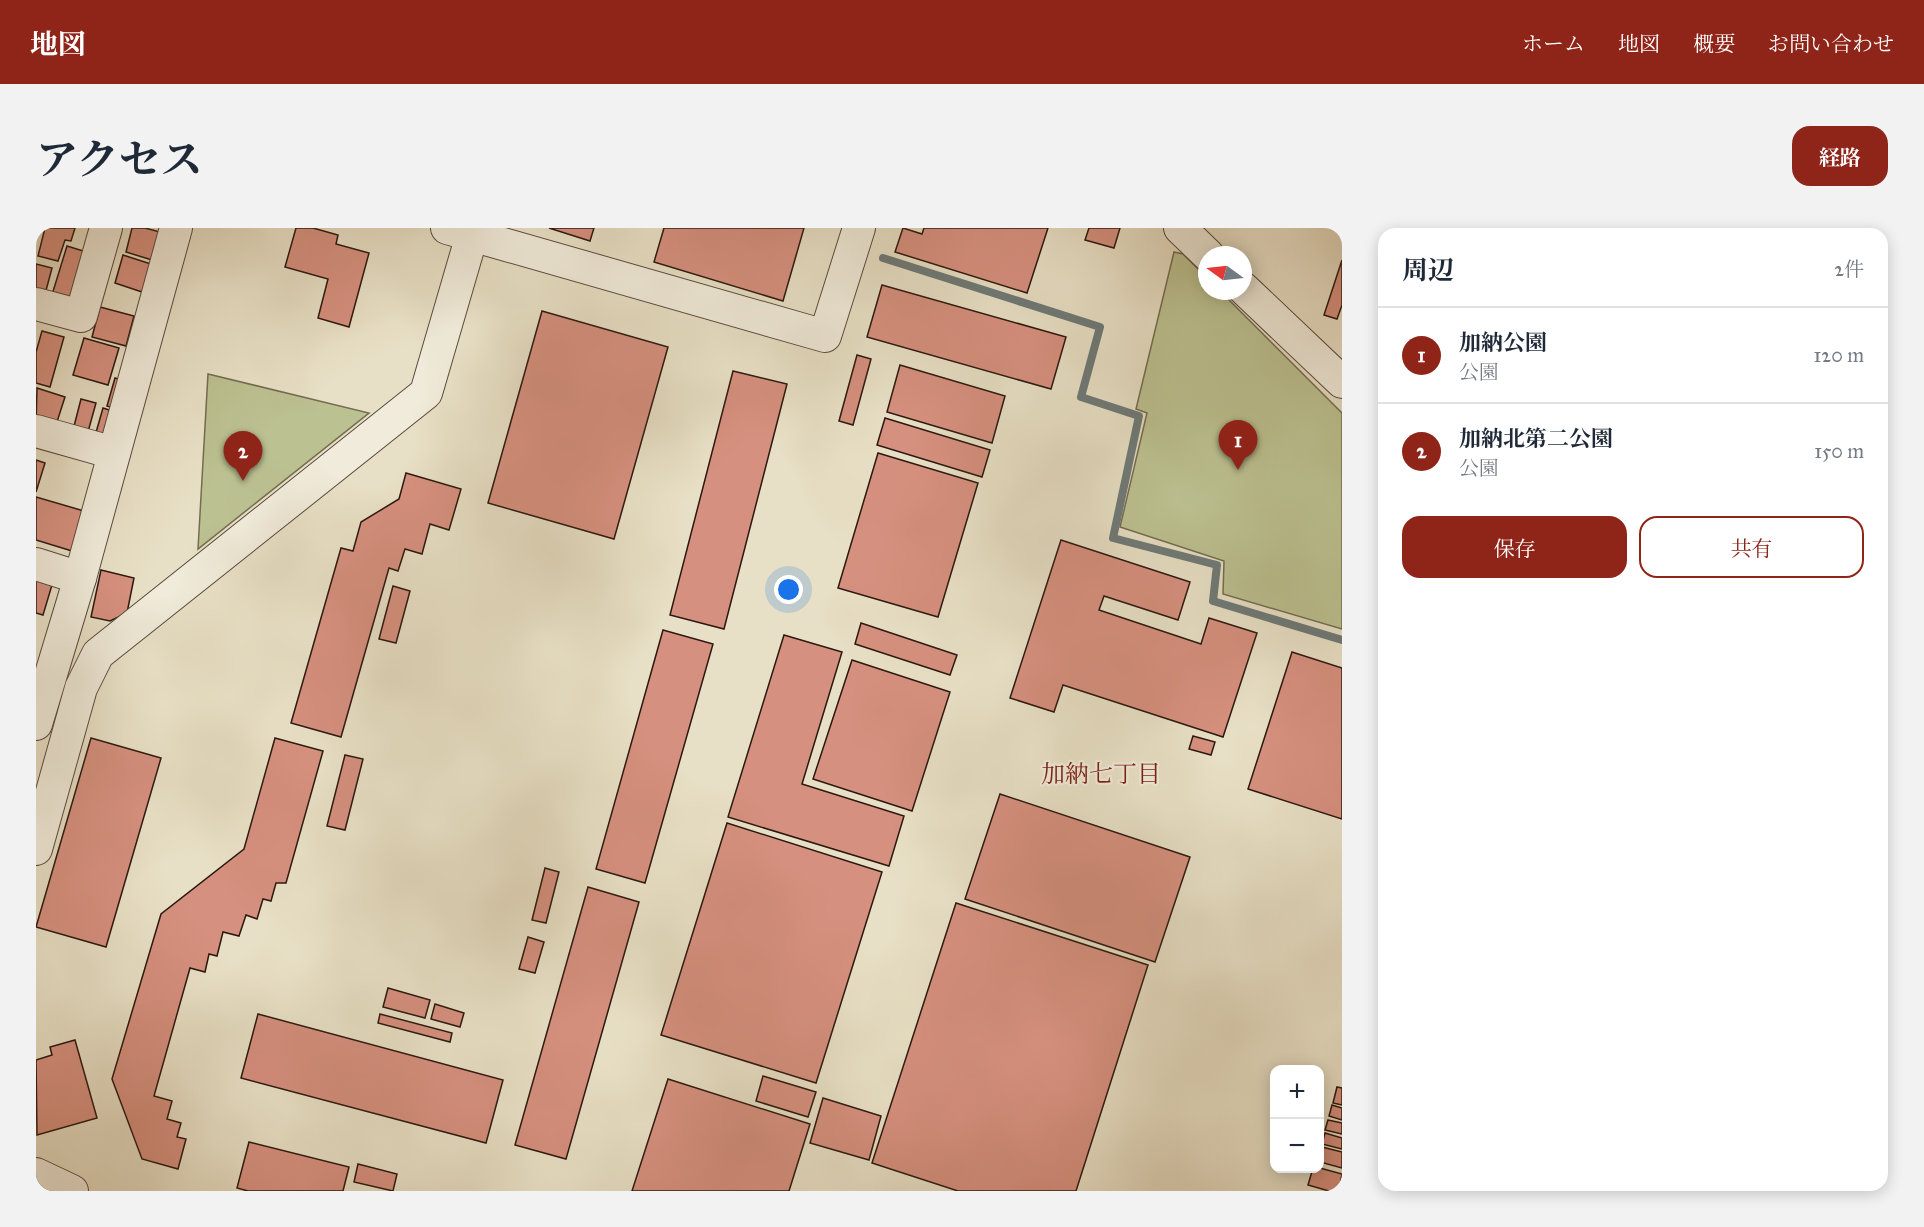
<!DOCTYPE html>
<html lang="ja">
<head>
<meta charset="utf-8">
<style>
  :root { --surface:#fff; --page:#f2f2f3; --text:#1f2937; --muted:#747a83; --line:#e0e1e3; --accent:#8f2418 }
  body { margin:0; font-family:"IM FELL Great Primer","Noto Serif JP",serif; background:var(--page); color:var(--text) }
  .controls { position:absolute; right:18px; bottom:18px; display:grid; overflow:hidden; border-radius:12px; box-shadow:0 3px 15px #0003 }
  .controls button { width:54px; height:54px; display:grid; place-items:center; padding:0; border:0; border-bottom:2px solid var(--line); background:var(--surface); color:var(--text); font:30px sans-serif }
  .compass { position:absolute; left:1162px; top:18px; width:54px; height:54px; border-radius:50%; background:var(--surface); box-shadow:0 3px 15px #0003; rotate:285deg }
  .you { position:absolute; left:753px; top:362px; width:21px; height:21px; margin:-15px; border:4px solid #fff; border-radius:50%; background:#1a73e8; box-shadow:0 0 0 9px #1a73e833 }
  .badge { display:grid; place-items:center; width:39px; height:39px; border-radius:50%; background:var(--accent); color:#fff; font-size:20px; font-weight:700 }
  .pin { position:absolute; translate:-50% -50px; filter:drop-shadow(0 2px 3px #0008) }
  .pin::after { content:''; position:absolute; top:32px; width:21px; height:18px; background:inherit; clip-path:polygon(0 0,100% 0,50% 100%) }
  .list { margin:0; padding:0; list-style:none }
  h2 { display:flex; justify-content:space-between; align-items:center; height:78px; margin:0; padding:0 24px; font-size:26px }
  h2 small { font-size:20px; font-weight:400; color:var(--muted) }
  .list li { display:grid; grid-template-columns:39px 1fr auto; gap:18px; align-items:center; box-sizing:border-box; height:96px; padding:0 24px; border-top:2px solid var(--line) }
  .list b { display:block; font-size:22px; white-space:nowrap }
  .list p { margin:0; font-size:20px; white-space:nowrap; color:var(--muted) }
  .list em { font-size:20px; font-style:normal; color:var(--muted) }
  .actions { display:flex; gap:12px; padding:18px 24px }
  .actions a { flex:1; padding:14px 0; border:2px solid var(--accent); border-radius:18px; text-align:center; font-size:21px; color:var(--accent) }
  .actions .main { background:var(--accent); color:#fff }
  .map { position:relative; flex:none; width:1306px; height:963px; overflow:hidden; border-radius:18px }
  header { display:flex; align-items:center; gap:36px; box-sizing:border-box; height:84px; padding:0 30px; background:var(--accent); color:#fff }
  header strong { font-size:28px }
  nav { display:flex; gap:33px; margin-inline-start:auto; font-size:21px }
  .intro { display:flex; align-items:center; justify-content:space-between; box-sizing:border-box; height:144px; padding:0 36px }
  h1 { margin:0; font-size:42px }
  .button { padding:15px 27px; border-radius:18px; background:var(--accent); color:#fff; font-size:21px; font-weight:700 }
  main { display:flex; gap:36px; padding:0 36px }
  aside { flex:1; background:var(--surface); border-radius:18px; box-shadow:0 3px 15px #0003 }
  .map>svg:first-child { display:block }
  .green { fill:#bcc191; stroke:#746c50; stroke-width:1.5 }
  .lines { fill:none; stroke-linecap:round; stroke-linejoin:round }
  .stream { stroke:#6e7a78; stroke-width:8 }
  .building { fill:#d6907f; stroke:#2b1810; stroke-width:1.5 }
  .minor-casing { stroke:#5a4a3e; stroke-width:34 }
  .minor { stroke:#f0ebda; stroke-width:32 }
  .labels { text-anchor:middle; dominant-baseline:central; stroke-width:4.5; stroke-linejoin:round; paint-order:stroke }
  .neighbourhood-label { font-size:24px; fill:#7a1f14; stroke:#f0ebda }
</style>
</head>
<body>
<header>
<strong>地図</strong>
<nav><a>ホーム</a><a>地図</a><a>概要</a><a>お問い合わせ</a></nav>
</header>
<div class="intro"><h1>アクセス</h1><a class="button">経路</a></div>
<main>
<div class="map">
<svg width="1306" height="963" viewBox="0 0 1306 963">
  <rect width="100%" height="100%" fill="#e8e0c6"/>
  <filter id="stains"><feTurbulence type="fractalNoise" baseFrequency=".00333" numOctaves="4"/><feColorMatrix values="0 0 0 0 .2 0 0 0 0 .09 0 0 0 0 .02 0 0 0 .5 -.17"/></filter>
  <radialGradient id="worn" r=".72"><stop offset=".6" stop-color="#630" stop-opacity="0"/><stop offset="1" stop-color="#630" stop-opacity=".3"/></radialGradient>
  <g class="green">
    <path d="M1138,24L1147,26L1171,50V63H1184L1306,185V401L1187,366L1188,333L1084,299L1111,185L1100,181Z"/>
    <path d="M172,146L333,185L162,321Z"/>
  </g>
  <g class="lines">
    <path class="stream" d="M847,30L1064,99L1045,169L1103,188L1077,310L1181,337L1177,373L1306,412"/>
  </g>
  <g class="building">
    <path d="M9,0H39L35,13L29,12L22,33L2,28Z"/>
    <path d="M96,0H109L124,4L116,32L90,24Z"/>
    <path d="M260,0H277L302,7L300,16L333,25L313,99L282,90L292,51L249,39Z"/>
    <path d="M513,0H558L554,13Z"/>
    <path d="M628,0H768L747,73L618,34Z"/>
    <path d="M867,0L886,6L888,0H1012L991,65L859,24Z"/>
    <path d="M1053,0H1084L1078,20L1049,12Z"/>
    <path d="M31,18L57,26L42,78L15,70Z"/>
    <path d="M87,27L115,36L106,64L79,55Z"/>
    <path d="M1306,32V77L1301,91L1288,87Z"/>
    <path d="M0,36L16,40L8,70L0,68Z"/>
    <path d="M846,57L1030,109L1015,161L831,109Z"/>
    <path d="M64,79L98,88L90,118L56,109Z"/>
    <path d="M506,83L632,119L578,311L452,275Z"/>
    <path d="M6,103L28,109L14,159L0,155V124Z"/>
    <path d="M48,110L83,120L72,157L37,147Z"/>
    <path d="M821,127L835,131L817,197L803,193Z"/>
    <path d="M864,137L969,168L956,215L851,184Z"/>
    <path d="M697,143L751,156L688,401L634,387Z"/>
    <path d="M79,150L93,154L85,182L71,178Z"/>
    <path d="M1,160L29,169L18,203L0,198Z"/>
    <path d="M45,171L60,175L50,211L36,206Z"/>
    <path d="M67,180L83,185L73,219L57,215Z"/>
    <path d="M849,190L954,222L946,249L841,217Z"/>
    <path d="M842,225L942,255L902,389L802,360Z"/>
    <path d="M0,232L9,235L0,264Z"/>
    <path d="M370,245L425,261L413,302L394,296L386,326L369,321L362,343L353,340L305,509L255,495L305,320L317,323L325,294L363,271Z"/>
    <path d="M0,269L48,283L36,323L0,312Z"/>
    <path d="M1025,312L1154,354L1142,392L1068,368L1063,382L1165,416L1173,390L1221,405L1187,509L1027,457L1018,484L974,470Z"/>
    <path d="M65,342L98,350L91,385L74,393L55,389Z"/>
    <path d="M0,352L16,357L7,387L0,385Z"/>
    <path d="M357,358L374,363L360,415L343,411Z"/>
    <path d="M825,395L921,427L914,447L819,416Z"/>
    <path d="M627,402L677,416L609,655L560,641Z"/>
    <path d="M748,407L806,424L766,556L868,588L853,638L692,589Z"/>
    <path d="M1256,424L1306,440V591L1212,561Z"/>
    <path d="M816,432L914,464L876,583L777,551Z"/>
    <path d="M1157,508L1179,514L1175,527L1153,521Z"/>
    <path d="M55,510L125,530L70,719L0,699Z"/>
    <path d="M239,510L287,523L250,655H240L235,673L227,671L221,691L210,687L203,708L187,704L181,728L173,726L169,744L154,740L118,868L136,873L131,891L145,895L141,909L150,911L142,941L106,931L76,851L125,686L208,621Z"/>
    <path d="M309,527L327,531L309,602L291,598Z"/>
    <path d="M964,566L1154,629L1119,734L929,671Z"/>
    <path d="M691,595L846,644L780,855L625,807Z"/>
    <path d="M509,640L523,644L510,695L496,692Z"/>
    <path d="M552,659L603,674L530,931L479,917Z"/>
    <path d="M920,675L1112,737L1040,963H922L836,935Z"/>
    <path d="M492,709L508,714L499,745L483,741Z"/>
    <path d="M352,760L394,772L389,790L347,779Z"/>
    <path d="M399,776L428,785L424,799L395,791Z"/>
    <path d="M222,786L467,852L450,915L205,850Z"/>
    <path d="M344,786L416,805L414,814L342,795Z"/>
    <path d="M39,812L61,890L1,907L0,832L16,827L14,819Z"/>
    <path d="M727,848L780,864L772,889L720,873Z"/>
    <path d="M632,851L774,896L753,963H596Z"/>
    <path d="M1301,859L1306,860V877L1297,875Z"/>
    <path d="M787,870L845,888L833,932L774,915Z"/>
    <path d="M1296,877L1306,880V892L1293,888Z"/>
    <path d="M1292,892L1306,895V906L1289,902Z"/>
    <path d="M1289,905L1306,910V921L1286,916Z"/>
    <path d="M213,914L313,939L307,963H212L201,960Z"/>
    <path d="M1286,919L1306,924V940L1284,934Z"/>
    <path d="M322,936L361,946L357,963L318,954Z"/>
    <path d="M1277,940H1284L1306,946L1303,963H1293L1272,957Z"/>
  </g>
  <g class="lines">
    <g class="minor-casing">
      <g id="minor">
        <path d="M411,0L789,108L823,0"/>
        <path d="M1144,0L1172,27"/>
        <path d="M1207,60L1306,154"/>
        <path d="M0,76L45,88L70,0"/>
        <path d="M0,203L78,225"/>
        <path d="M0,336L44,350"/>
        <path d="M0,496L44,350L140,0"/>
        <path d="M0,621L45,460L62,426L390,165L436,7"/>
        <path d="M0,946L36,963"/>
      </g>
    </g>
    <use href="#minor" class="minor"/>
  </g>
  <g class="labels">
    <g class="neighbourhood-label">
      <text x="1065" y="546">加納七丁目</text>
    </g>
  </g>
  <rect width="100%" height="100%" filter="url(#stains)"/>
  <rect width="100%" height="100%" fill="url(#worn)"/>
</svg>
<div class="controls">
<button>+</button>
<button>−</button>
</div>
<svg class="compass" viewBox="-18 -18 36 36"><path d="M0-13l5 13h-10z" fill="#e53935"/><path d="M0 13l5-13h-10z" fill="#747a83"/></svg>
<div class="you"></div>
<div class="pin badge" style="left:1202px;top:242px">1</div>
<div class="pin badge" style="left:207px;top:253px">2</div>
</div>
<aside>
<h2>周辺<small>2件</small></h2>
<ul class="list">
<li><span class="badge">1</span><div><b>加納公園</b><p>公園</p></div><em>120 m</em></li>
<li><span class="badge">2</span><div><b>加納北第二公園</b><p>公園</p></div><em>150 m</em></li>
</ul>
<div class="actions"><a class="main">保存</a><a>共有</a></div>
</aside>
</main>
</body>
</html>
